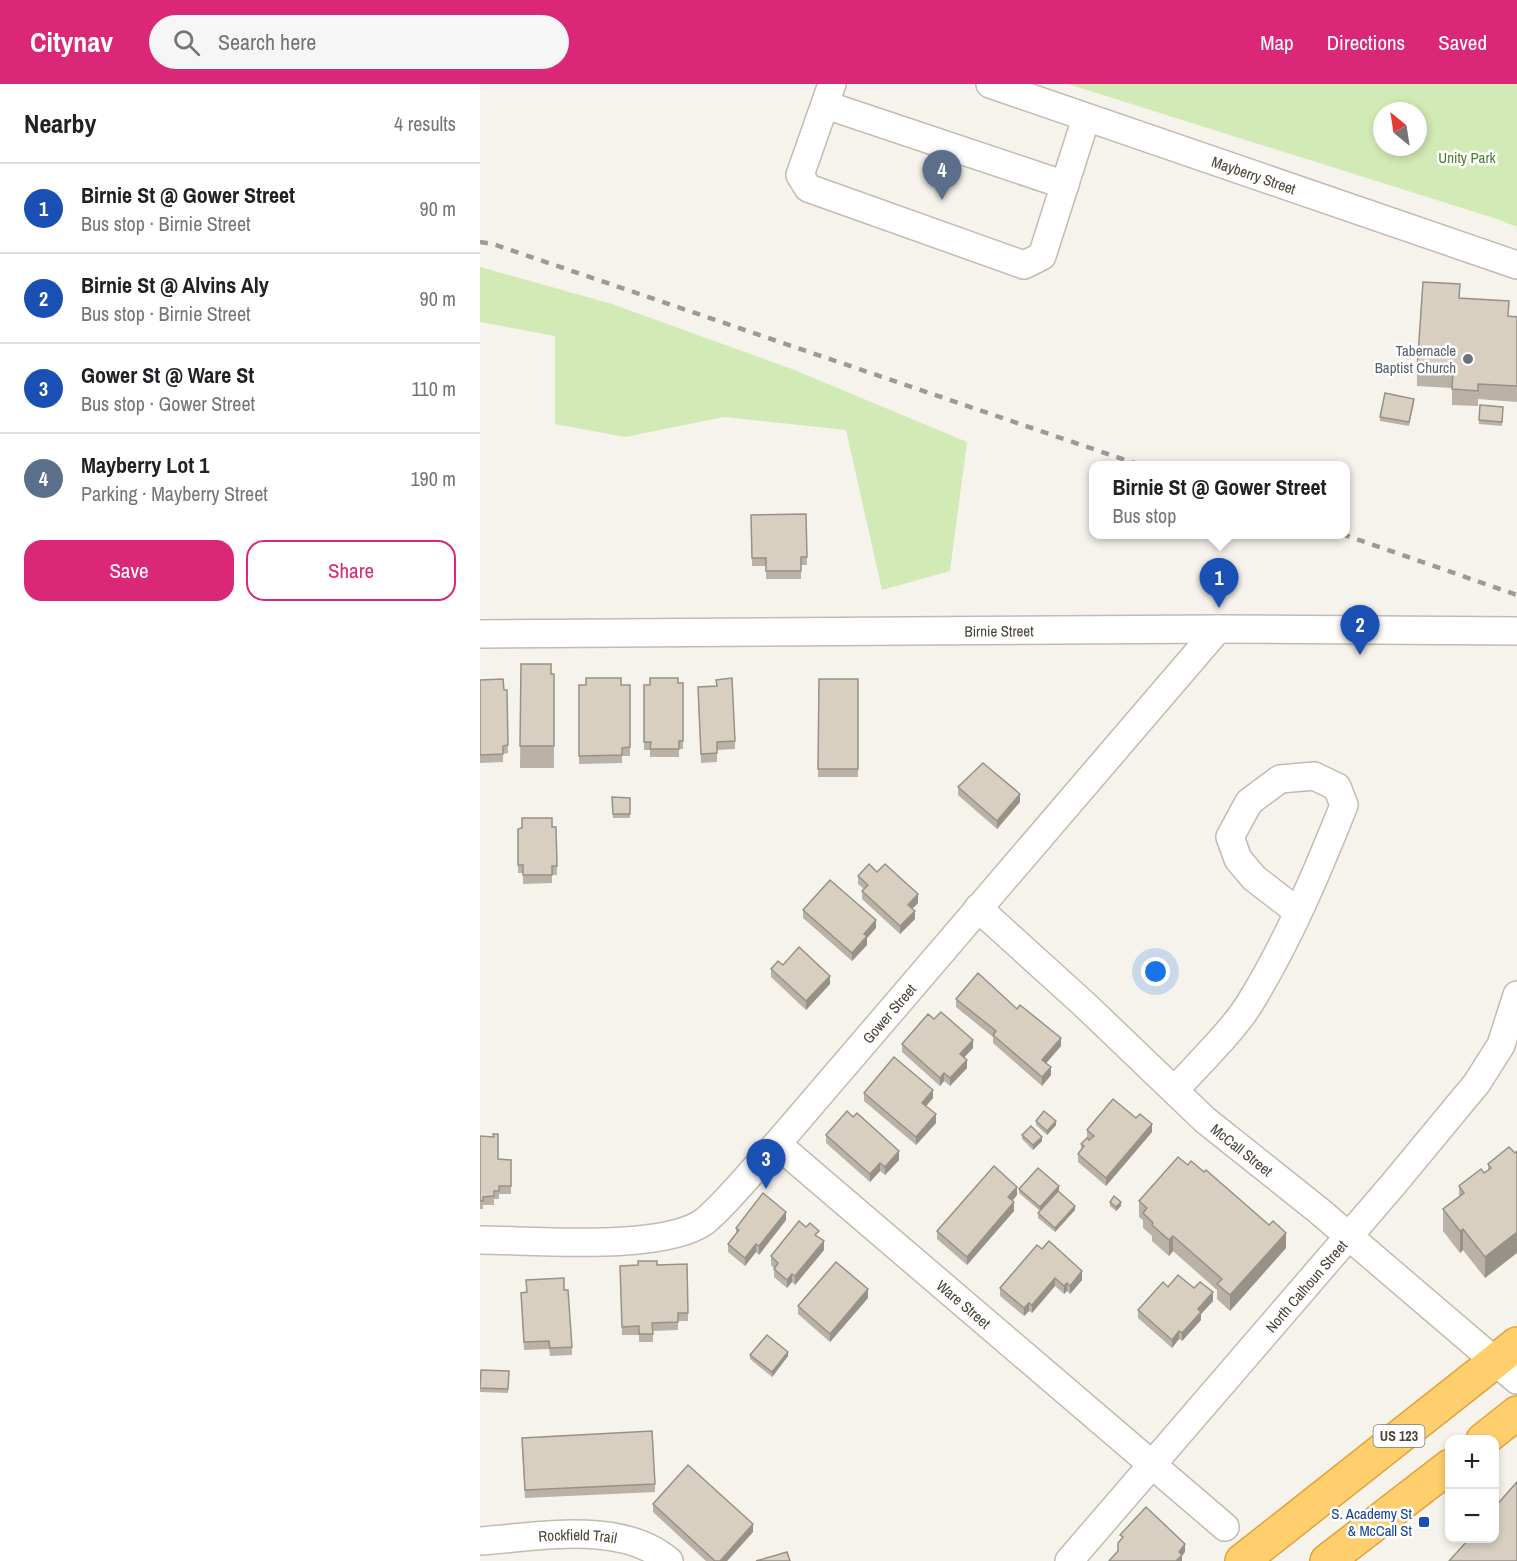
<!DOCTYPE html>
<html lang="en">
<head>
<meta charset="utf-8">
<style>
  :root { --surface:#fff; --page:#f6f6f6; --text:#202124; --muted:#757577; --line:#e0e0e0; --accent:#db2777 }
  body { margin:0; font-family:"Archivo Narrow",sans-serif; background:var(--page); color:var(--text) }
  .controls { position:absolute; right:18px; bottom:18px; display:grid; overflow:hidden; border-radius:12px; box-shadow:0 3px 9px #0003 }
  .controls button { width:54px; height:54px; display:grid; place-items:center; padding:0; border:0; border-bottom:2px solid var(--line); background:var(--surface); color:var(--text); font:30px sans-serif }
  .compass { position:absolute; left:893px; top:18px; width:54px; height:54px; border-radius:50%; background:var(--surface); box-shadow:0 3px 9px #0003; rotate:330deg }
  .you { position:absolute; left:676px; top:888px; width:21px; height:21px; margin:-15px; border:4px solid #fff; border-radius:50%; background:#1a73e8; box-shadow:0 0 0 9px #1a73e833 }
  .badge { display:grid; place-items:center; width:39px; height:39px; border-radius:50%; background:var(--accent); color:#fff; font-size:20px; font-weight:700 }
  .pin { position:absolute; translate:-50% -50px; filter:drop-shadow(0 2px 3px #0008) }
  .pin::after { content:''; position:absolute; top:32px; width:21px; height:18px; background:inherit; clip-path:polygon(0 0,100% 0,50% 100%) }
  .popup { position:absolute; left:609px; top:377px; width:261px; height:78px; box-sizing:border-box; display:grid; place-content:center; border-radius:12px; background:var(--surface); filter:drop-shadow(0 2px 4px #0005); font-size:20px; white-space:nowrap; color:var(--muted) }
  .popup b { font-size:22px; color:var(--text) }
  .popup::after { content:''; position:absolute; left:50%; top:100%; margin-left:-12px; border:12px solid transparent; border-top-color:var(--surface) }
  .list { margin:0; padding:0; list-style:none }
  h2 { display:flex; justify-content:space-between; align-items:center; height:78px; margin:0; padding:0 24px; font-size:26px }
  h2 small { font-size:20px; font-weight:400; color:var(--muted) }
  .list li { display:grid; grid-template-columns:39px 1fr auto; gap:18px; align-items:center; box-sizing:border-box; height:90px; padding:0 24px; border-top:2px solid var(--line) }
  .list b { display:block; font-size:22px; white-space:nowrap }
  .list p { margin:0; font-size:20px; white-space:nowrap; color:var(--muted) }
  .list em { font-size:20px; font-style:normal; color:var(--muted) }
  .actions { display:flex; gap:12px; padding:18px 24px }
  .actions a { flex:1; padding:14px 0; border:2px solid var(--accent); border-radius:18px; text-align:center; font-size:21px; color:var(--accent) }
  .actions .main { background:var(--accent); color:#fff }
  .icon { flex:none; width:33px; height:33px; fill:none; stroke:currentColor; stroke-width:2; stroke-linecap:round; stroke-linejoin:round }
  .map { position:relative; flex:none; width:1037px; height:1477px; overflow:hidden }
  header { display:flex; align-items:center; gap:36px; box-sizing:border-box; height:84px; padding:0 30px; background:var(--accent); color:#fff }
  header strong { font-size:28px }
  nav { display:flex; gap:33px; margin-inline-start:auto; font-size:21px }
  .search { width:420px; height:54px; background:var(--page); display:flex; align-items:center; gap:15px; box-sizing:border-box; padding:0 21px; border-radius:33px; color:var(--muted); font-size:22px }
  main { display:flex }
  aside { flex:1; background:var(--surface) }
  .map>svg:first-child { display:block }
  .green { fill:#d2eab5; fill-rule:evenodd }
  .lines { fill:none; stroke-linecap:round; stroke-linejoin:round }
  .minor-casing { stroke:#c2bbae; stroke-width:30 }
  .highway-casing { stroke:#e0a43c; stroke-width:36 }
  .minor { stroke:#fff; stroke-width:27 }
  .highway { stroke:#ffcf6e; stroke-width:33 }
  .rail { stroke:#9a9a9a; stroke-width:4.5; stroke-dasharray:8 8; stroke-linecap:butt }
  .wall { fill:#bab2a6 }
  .shaded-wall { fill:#979187 }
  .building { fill:#d8cfc1; stroke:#979187; stroke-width:1.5 }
  .worship-dot { fill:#6b7280; stroke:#fff; stroke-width:2 }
  .transit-dot { fill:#1a4fb4; stroke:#fff; stroke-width:2 }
  .labels { text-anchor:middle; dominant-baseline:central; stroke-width:5; stroke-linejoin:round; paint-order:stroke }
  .shield { fill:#fff; stroke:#817c74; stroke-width:1.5 }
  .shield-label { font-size:14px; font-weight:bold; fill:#4b4439 }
  .park-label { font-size:15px; fill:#4a7f2a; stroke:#fff }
  .street-label { font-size:15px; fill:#4b4439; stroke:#fff }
  .worship-label { font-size:15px; fill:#5b616d; stroke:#fff; text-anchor:end }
  .transit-label { font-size:15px; fill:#164399; stroke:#fff; text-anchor:end }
</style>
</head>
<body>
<header>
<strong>Citynav</strong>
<div class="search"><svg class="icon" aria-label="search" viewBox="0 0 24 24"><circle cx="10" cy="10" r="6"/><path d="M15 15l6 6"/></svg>Search here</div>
<nav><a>Map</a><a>Directions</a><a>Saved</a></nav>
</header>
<main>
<aside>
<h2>Nearby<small>4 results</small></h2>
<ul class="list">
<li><span class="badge" style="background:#1a4fb4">1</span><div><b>Birnie St @ Gower Street</b><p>Bus stop · Birnie Street</p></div><em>90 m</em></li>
<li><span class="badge" style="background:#1a4fb4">2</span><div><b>Birnie St @ Alvins Aly</b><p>Bus stop · Birnie Street</p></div><em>90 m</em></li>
<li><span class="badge" style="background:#1a4fb4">3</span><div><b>Gower St @ Ware St</b><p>Bus stop · Gower Street</p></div><em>110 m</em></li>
<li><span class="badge" style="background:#5c6f8a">4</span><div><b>Mayberry Lot 1</b><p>Parking · Mayberry Street</p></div><em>190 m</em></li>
</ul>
<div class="actions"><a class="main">Save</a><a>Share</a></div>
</aside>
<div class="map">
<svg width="1037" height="1477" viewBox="0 0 1037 1477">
  <rect width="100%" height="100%" fill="#f6f3ec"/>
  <g class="green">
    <path d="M588,0H1037V143L1017,135ZM902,27H938V63H902Z"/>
    <path d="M0,183L132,220L312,285L487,358L470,487L402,506L366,346L244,333L145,353L75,340V252L0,238Z"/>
  </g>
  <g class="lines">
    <g class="minor-casing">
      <g id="minor">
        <path d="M352,0L320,91L328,104L544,181L562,172L606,34"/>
        <path id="s1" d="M510,0L1037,181"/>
        <path d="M346,21L585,101"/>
        <path id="s2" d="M0,550L738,545L1037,547"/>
        <path id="s3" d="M498,824L605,921L725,1036L838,1126L1037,1296"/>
        <path d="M695,1006C718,980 752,948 770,919C808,857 837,789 864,721L857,703L834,692L800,695L769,718L750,753L758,775L774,794L818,828"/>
        <path id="s4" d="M297,1060L745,1443"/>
        <path id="s5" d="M0,1156C53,1156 184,1168 225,1137C247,1119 276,1082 297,1060L738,545"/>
        <path id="s6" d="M0,1457C59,1453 141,1436 189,1477"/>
        <path id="s7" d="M589,1477L911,1103L997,999L1021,961L1037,911"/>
      </g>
    </g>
    <g class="highway-casing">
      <g id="highway">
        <path d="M1003,1356L1037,1329"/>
        <path d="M762,1477L1037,1260"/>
        <path d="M847,1477L970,1382"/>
      </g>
    </g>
    <use href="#minor" class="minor"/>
    <use href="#highway" class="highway"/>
    <g class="rail">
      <path d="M0,158L13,160L663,382"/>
      <path d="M862,450L1037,511"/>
    </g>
  </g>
  <g class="wall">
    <path d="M980,214L1029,232L1037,233V318L998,315V322L972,321V304L937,302V286Z"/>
    <path d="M934,319L929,342L900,337V333Z"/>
    <path d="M1023,323L1022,342L999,340V336Z"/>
    <path d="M326,430L327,481H321V495H286V482H272L271,431Z"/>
    <path d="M41,580L71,590H74V684H40Z"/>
    <path d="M339,595H378V693H338Z"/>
    <path d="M0,596L24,606H27L28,669L23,670V678L0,679Z"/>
    <path d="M203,599V665H199V673H170V666H164V601Z"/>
    <path d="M99,601H150V672H142V679L99,680Z"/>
    <path d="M218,612L255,657V665L237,666V678L221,679Z"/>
    <path d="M478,703L540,718L517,745L478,711Z"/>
    <path d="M132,713L150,714V734H133Z"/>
    <path d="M76,743L77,791H72V799L43,800V789H38V745Z"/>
    <path d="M397,788L438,819L432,825L435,835L420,850L382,815V807L384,805L378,800V792Z"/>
    <path d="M323,826L396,844L387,854V861L372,877L323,834Z"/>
    <path d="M303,881L350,900L326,926L291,893V885Z"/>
    <path d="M476,915L537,925L581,962L566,979L571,991L562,1002L513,959V953L476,923Z"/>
    <path d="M422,960L493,964L484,973L487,984L470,1002L464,997L460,1002L422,968Z"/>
    <path d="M384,1009L453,1014L446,1022L456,1039L436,1061L384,1017Z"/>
    <path d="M556,1037L576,1041L567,1051L556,1041Z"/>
    <path d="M607,1046L672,1048L626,1102L598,1078V1070L601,1066V1060L607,1054Z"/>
    <path d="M346,1051L419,1076L405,1091L400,1087L390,1098L346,1059Z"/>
    <path d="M542,1051L562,1057L553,1066L542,1055Z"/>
    <path d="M0,1052L18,1075L31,1076V1110H19V1115H14V1121H3V1125H0Z"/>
    <path d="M1029,1063L1005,1194L983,1166L980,1169L963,1147V1125L979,1113V1102L1008,1086V1080Z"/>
    <path d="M539,1105L579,1106V1107L595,1126L575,1148L558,1134V1129L560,1127L539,1109Z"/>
    <path d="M537,1111L532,1117L534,1127L487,1181L457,1155V1147Z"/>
    <path d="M659,1117L806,1164L750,1227L737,1215V1206L693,1167L689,1172L672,1157V1152L663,1144V1136L659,1133Z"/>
    <path d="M630,1118L641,1122L636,1127L630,1122Z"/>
    <path d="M306,1136L279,1171L276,1168L265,1182L248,1168V1160L256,1150V1144Z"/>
    <path d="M339,1154L344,1166L315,1201L312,1198L307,1204L294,1193V1184L291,1181V1172Z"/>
    <path d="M557,1161L602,1196L590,1210L587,1207L584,1210L575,1202L552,1229L549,1227L544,1232L520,1212V1204Z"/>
    <path d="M207,1180L208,1237H198V1246L173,1247V1258H159V1251H142L140,1182Z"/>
    <path d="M46,1196L84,1206L92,1263V1271L70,1272L69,1265L44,1266L41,1209L46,1208Z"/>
    <path d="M714,1204L733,1217L721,1230V1236L702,1257L699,1255L692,1264L658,1234V1226Z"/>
    <path d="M388,1214L350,1258L318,1230V1222Z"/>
    <path d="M270,1271L308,1272L292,1293L270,1275Z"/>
    <path d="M29,1287L28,1309L0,1308V1295Z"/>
    <path d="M42,1363L175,1400V1408L45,1414Z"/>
    <path d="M173,1420L273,1448L247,1477H226L173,1428Z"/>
  </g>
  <g class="shaded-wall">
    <path d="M540,710V718L517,745V737Z"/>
    <path d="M438,810V819L428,829V821Z"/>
    <path d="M435,827V835L420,850V842Z"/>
    <path d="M396,836V844L387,854V861L372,877V869L384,850Z"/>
    <path d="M350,892V900L326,926V917Z"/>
    <path d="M581,954V962L562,984V976Z"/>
    <path d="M493,956V964L480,978V970Z"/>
    <path d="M487,976V984L470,1002V994Z"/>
    <path d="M571,983V991L562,1002V993Z"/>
    <path d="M464,989V997L460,1002V994Z"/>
    <path d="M453,1006V1014L442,1027V1019Z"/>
    <path d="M456,1030V1039L436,1061V1053Z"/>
    <path d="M576,1037V1041L567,1051V1047Z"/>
    <path d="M672,1040V1048L626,1102V1094Z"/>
    <path d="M562,1053V1057L553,1066V1061Z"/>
    <path d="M419,1067V1076L405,1091V1083Z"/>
    <path d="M400,1079V1087L390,1098V1090Z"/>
    <path d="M579,1102V1106L560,1128V1123Z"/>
    <path d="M537,1103V1111L528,1122V1113Z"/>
    <path d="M534,1118V1127L487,1181V1173Z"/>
    <path d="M641,1118V1122L636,1127V1123Z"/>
    <path d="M595,1122V1126L575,1148V1144Z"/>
    <path d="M306,1128V1136L279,1171V1162Z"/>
    <path d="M983,1145V1166L980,1169V1147Z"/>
    <path d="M1037,1148V1169L1005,1194V1173Z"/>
    <path d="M806,1149V1164L750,1227V1211Z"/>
    <path d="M693,1152V1167L689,1172V1156Z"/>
    <path d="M344,1157V1166L315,1201V1192Z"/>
    <path d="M276,1160V1168L265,1182V1174Z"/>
    <path d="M602,1187V1196L590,1210V1202Z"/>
    <path d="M312,1190V1198L307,1204V1196Z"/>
    <path d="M575,1194V1202L552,1229V1221Z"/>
    <path d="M587,1199V1207L584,1210V1202Z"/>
    <path d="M388,1205V1214L350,1258V1250Z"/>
    <path d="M733,1208V1217L721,1230V1236L702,1257V1249L718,1225Z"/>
    <path d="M549,1219V1227L544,1232V1224Z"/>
    <path d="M699,1247V1255L692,1264V1256Z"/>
    <path d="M308,1268V1272L292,1293V1288Z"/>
    <path d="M273,1440V1448L247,1477H240Z"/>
    <path d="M705,1460V1468L702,1472V1477H696L699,1468Z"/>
  </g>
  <g class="building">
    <path d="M943,198L980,200L979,214L1029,217L1028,232L1037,233V302L998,300V307L972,305L973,288L937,286Z"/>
    <path d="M905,309L934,315L929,338L900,333Z"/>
    <path d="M1000,321L1023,323L1022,338L999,336Z"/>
    <path d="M326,430L327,473H321V487H286V474H272L271,431Z"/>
    <path d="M41,580H71V590H74V662H40Z"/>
    <path d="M106,594H141V601H150V663L142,664V671L99,672V601H106Z"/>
    <path d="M170,594H198V599H203V657H199V665H170L171,658H164V601H170Z"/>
    <path d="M252,594L255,657L237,658V669L221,670L218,603L237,602L236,596Z"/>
    <path d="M23,595L24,606H27L28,661L23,662V670L0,671V596Z"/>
    <path d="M339,595H378V685H338Z"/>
    <path d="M503,679L540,710L517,737L478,703Z"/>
    <path d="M132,713L150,714V730H133Z"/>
    <path d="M42,734H72V743H76L77,782H72V791H43V781H38V745L42,744Z"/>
    <path d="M389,780L397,788L405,780L438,810L428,821L435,827L420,842L382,807L388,801L378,792Z"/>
    <path d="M350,796L396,836L384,850L387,852L372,869L323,826Z"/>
    <path d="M319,863L350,892L326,917L291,885L298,877L303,881Z"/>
    <path d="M498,889L537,925L540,921L581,954L562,976L571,983L562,993L513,951L516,947L476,915Z"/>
    <path d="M461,928L493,956L480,970L487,976L470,994L464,989L460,994L422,960L448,930L454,935Z"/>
    <path d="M414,973L453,1006L442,1019L456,1030L436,1053L384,1009Z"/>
    <path d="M633,1015L656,1034L660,1030L672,1040L626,1094L598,1070L604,1062L601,1060L607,1054L609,1056L614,1052L607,1046Z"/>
    <path d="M367,1027L373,1033L377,1029L419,1067L405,1083L400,1079L390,1090L346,1051Z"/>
    <path d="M564,1027L576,1037L567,1047L556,1037Z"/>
    <path d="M551,1042L562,1053L553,1061L542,1051Z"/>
    <path d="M13,1050H18V1075L31,1076V1102H19V1107H14V1112L3,1113V1117H0V1052L14,1053Z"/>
    <path d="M1029,1063L1035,1069L1037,1067V1148L1005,1173L983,1145L980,1147L963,1125L984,1109L979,1102L1001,1085L1004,1089L1011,1084L1008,1080Z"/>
    <path d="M698,1073L708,1081L711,1077L724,1088L726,1086L789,1141L793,1137L806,1149L750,1211L737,1200L742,1195L693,1152L689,1156L672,1141L673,1139L663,1129L667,1124L659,1117Z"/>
    <path d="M514,1082L537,1103L528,1113L534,1118L487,1173L457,1147Z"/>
    <path d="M558,1084L579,1102L560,1123L539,1105Z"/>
    <path d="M578,1107L595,1122L575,1144L558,1129Z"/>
    <path d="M283,1109L306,1128L279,1162L276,1160L265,1174L248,1160L259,1146L256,1144Z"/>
    <path d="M634,1112L641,1118L636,1123L630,1118Z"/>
    <path d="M319,1137L326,1143L330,1139L339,1147L335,1151L344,1157L315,1192L312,1190L307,1196L294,1185L298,1179L291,1172Z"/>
    <path d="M569,1157L602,1187L590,1202L587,1199L584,1202L575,1194L552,1221L549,1219L544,1224L520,1204L557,1161L562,1165Z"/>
    <path d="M158,1177H177V1181L207,1180L208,1229H198V1238L172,1239L173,1250H159V1242L142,1243L140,1182L158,1181Z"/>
    <path d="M356,1178L388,1205L350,1250L318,1222Z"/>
    <path d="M698,1191L714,1204L720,1198L733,1208L718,1225L721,1228L702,1249L699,1247L692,1256L658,1226L683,1198L688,1203Z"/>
    <path d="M84,1194V1206H88L92,1263L70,1264L69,1257L44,1258L41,1209L47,1208L46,1196Z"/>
    <path d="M287,1251L308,1268L292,1288L270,1271Z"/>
    <path d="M1,1286L29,1287L28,1305L0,1304Z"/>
    <path d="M172,1347L175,1400L45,1406L42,1354Z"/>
    <path d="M208,1381L273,1440L240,1477H235L173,1420Z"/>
    <path d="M1037,1398V1477H969L989,1455H1014V1424Z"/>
    <path d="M666,1423L705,1460L699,1468L702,1471L696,1477H629L638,1467V1459L643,1453L640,1451Z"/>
    <path d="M307,1468L310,1477H276Z"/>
  </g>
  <circle class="worship-dot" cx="988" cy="275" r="6"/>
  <rect class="transit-dot" x="938" y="1432" width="12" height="12" rx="3"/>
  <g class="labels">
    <rect class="shield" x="893.5" y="1341" width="51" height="22" rx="4.5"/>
    <g class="shield-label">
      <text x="919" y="1352">US 123</text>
    </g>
    <g class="park-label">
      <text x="987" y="73">Unity Park</text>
    </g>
    <g class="street-label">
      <text stroke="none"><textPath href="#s1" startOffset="279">Mayberry Street</textPath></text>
      <text stroke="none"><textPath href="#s2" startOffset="519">Birnie Street</textPath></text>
      <text stroke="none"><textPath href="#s5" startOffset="506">Gower Street</textPath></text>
      <text stroke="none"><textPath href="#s3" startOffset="358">McCall Street</textPath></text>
      <text stroke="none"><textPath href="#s7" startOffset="363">North Calhoun Street</textPath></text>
      <text stroke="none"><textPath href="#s4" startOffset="246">Ware Street</textPath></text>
      <text stroke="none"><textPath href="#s6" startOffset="98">Rockfield Trail</textPath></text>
    </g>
    <g class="worship-label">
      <text x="976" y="266">Tabernacle<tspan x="976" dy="17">Baptist Church</tspan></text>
    </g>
    <g class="transit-label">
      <text x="932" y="1429">S. Academy St<tspan x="932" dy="17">&amp; McCall St</tspan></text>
    </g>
  </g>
</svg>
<div class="controls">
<button>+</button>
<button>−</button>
</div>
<svg class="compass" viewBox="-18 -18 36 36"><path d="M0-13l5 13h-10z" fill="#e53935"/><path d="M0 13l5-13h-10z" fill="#757577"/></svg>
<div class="you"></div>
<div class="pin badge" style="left:739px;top:524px;background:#1a4fb4">1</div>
<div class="popup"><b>Birnie St @ Gower Street</b>Bus stop</div>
<div class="pin badge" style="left:880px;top:571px;background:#1a4fb4">2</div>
<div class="pin badge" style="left:286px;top:1105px;background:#1a4fb4">3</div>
<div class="pin badge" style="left:462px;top:116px;background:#5c6f8a">4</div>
</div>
</main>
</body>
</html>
